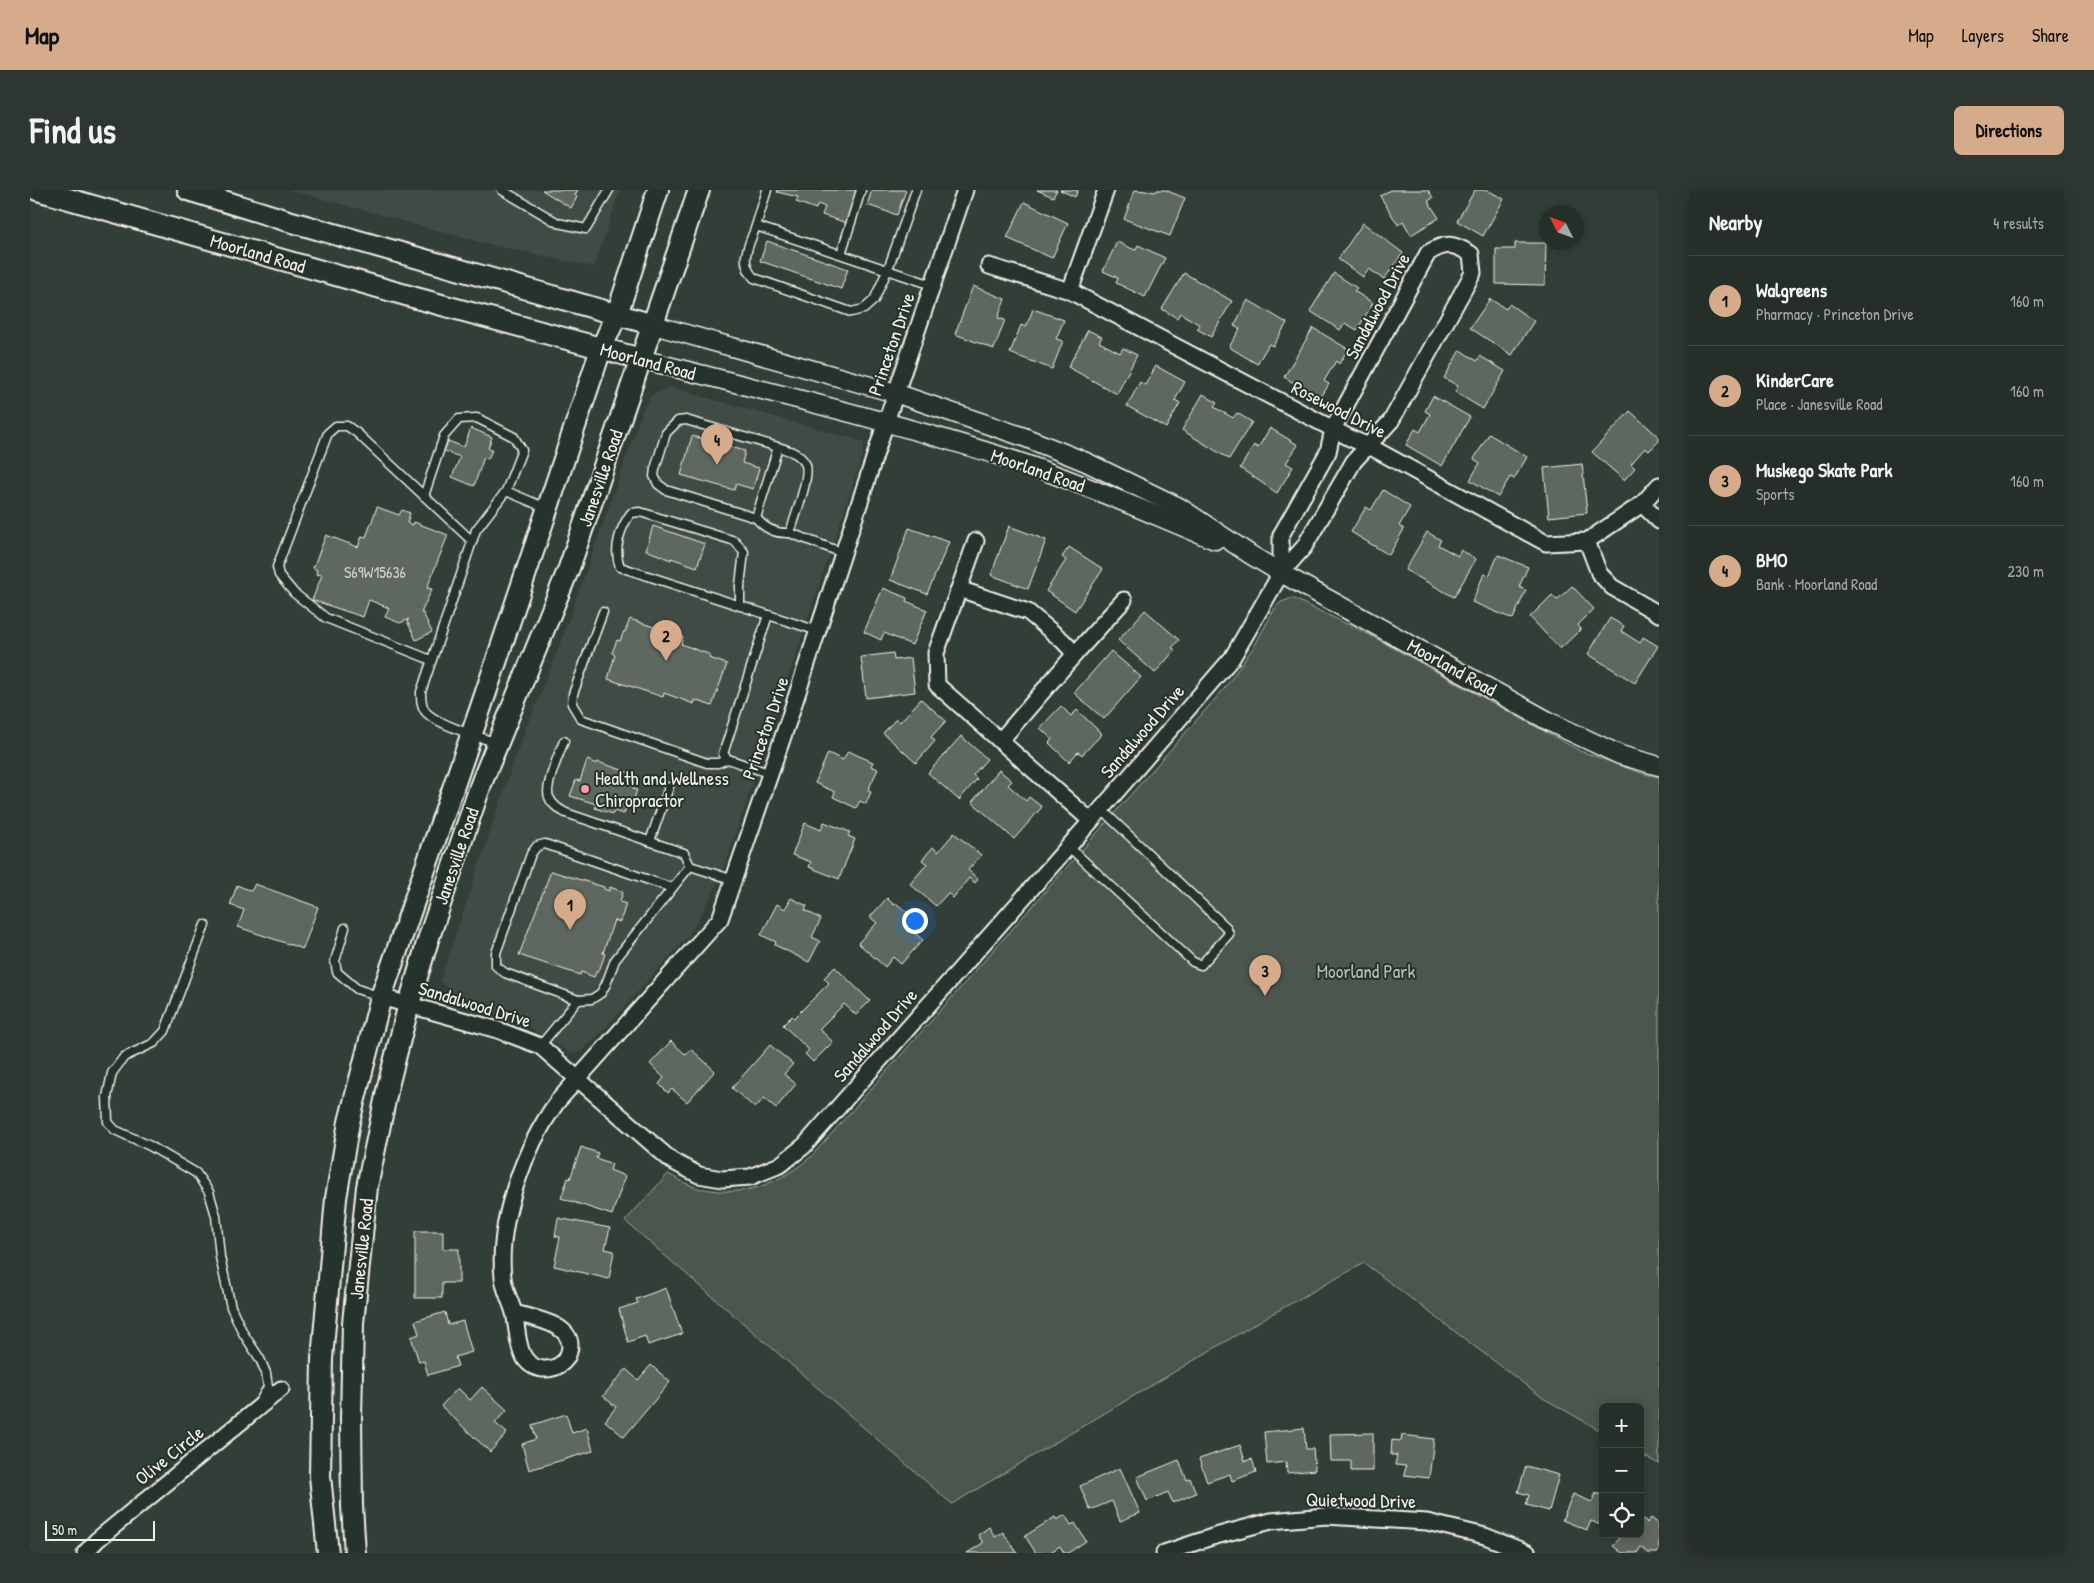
<!DOCTYPE html>
<html lang="en">
<head>
<meta charset="utf-8">
<style>
  :root { --surface:#262e2a; --page:#2e3632; --text:#f1f3f6; --muted:#a4a8a8; --line:#424a47; --accent:#d6ab8b }
  body { margin:0; font-family:"Patrick Hand",sans-serif; background:var(--page); color:var(--text) }
  .controls { position:absolute; right:15px; bottom:15px; display:grid; overflow:hidden; border-radius:8px; box-shadow:0 2px 12px #0003 }
  .controls button { width:45px; height:45px; display:grid; place-items:center; padding:0; border:0; border-bottom:1px solid var(--line); background:var(--surface); color:var(--text); font:25px sans-serif }
  .compass { position:absolute; left:1509px; top:15px; width:45px; height:45px; border-radius:50%; background:var(--surface); box-shadow:0 2px 12px #0003; rotate:312deg }
  .scale { position:absolute; left:15px; bottom:12px; width:110px; box-sizing:border-box; padding-left:5px; border:2px solid #f4f1e8; border-top:0; font-size:14px; line-height:18px; white-space:nowrap; color:#f4f1e8; -webkit-text-stroke:4px #26332d; paint-order:stroke }
  .you { position:absolute; left:884px; top:730px; width:18px; height:18px; margin:-12px; border:4px solid #fff; border-radius:50%; background:#1a73e8; box-shadow:0 0 0 8px #1a73e833 }
  .badge { display:grid; place-items:center; width:32px; height:32px; border-radius:50%; background:var(--accent); color:#111; font-size:16px; font-weight:700 }
  .pin { position:absolute; translate:-50% -41px; filter:drop-shadow(0 1px 2px #0008) }
  .pin::after { content:''; position:absolute; top:26px; width:18px; height:15px; background:inherit; clip-path:polygon(0 0,100% 0,50% 100%) }
  .list { margin:0; padding:0; list-style:none }
  h2 { display:flex; justify-content:space-between; align-items:center; height:65px; margin:0; padding:0 20px; font-size:21px }
  h2 small { font-size:16px; font-weight:400; color:var(--muted) }
  .list li { display:grid; grid-template-columns:32px 1fr auto; gap:15px; align-items:center; box-sizing:border-box; height:90px; padding:0 20px; border-top:1px solid var(--line) }
  .list b { display:block; font-size:19px; white-space:nowrap }
  .list p { margin:0; font-size:16px; white-space:nowrap; color:var(--muted) }
  .list em { font-size:16px; font-style:normal; color:var(--muted) }
  .icon { flex:none; width:28px; height:28px; fill:none; stroke:currentColor; stroke-width:2; stroke-linecap:round; stroke-linejoin:round }
  .map { position:relative; flex:none; width:1629px; height:1363px; overflow:hidden; border-radius:8px }
  header { display:flex; align-items:center; gap:30px; box-sizing:border-box; height:70px; padding:0 25px; background:var(--accent); color:#111 }
  header strong { font-size:24px }
  nav { display:flex; gap:28px; margin-inline-start:auto; font-size:18px }
  .intro { display:flex; align-items:center; justify-content:space-between; box-sizing:border-box; height:120px; padding:0 30px }
  h1 { margin:0; font-size:35px }
  .button { padding:12px 22px; border-radius:8px; background:var(--accent); color:#111; font-size:18px; font-weight:700 }
  main { display:flex; gap:30px; padding:0 30px }
  aside { flex:1; background:var(--surface); border-radius:8px; box-shadow:0 2px 12px #0003 }
  .map>svg:first-child { display:block }
  .built { fill:#404b44 }
  .green { fill:#4c564f; stroke:#a0a49c }
  .building { fill:#5f6861; stroke:#f4f1e8 }
  .lines { fill:none; stroke-linecap:round; stroke-linejoin:round }
  .service-casing { stroke:#f4f1e8; stroke-width:11 }
  .minor-casing { stroke:#f4f1e8; stroke-width:19 }
  .tertiary-casing { stroke:#f4f1e8; stroke-width:21 }
  .secondary-casing { stroke:#f4f1e8; stroke-width:24 }
  .service { stroke:#26332d; stroke-width:8 }
  .minor { stroke:#26332d; stroke-width:15 }
  .tertiary { stroke:#26332d; stroke-width:18 }
  .secondary { stroke:#26332d; stroke-width:20 }
  .poi-dot { fill:#ff9aa2; stroke:#26332d; stroke-width:2 }
  .labels { text-anchor:middle; dominant-baseline:central; stroke-width:4; stroke-linejoin:round; paint-order:stroke }
  .number-label { font-size:16px; fill:#cfcfc6 }
  .street-label { font-size:19px; fill:#f4f1e8; stroke:#26332d }
  .poi-label { font-size:19px; fill:#f4f1e8; stroke:#26332d; text-anchor:start }
  .park-label { font-size:19px; fill:#b9bbb2; stroke:#26332d }
</style>
</head>
<body>
<header>
<strong>Map</strong>
<nav><a>Map</a><a>Layers</a><a>Share</a></nav>
</header>
<div class="intro"><h1>Find us</h1><a class="button">Directions</a></div>
<main>
<div class="map">
<svg width="1629" height="1363" viewBox="0 0 1629 1363">
  <rect width="100%" height="100%" fill="#323e38"/>
  <filter id="ink" filterUnits="userSpaceOnUse"><feTurbulence type="fractalNoise" baseFrequency=".02" numOctaves="2"/><feDisplacementMap in="SourceGraphic" scale="10" xChannelSelector="R" yChannelSelector="G"/><feConvolveMatrix kernelMatrix="1 2 1 2 8 2 1 2 1" color-interpolation-filters="sRGB"/></filter>
  <g filter="url(#ink)">
    <g class="built">
      <path d="M260,0H590L564,77L453,53Z"/>
      <path d="M639,197L834,252L833,264L699,664L681,707L660,744L578,835L551,862L541,864L493,833L439,818L410,791L490,553L531,452L614,217L623,204Z"/>
    </g>
    <path class="green" d="M1262,408L1338,444L1550,561L1611,583L1629,587V1274L1610,1264V1217H1573V1242L1513,1208L1334,1073L1240,1125L922,1314L595,1031L638,984C646,988 654,993 662,996C668,999 675,999 681,1000C720,1006 752,991 781,967L1194,499L1225,455L1245,418L1251,412Z"/>
    <g class="building">
      <path d="M512,0H548L545,5L547,7L541,18Z"/>
      <path d="M748,0H828L817,33L792,25L795,17L788,14L786,19L766,12L768,7L747,2Z"/>
      <path d="M842,0H876L867,25L837,15Z"/>
      <path d="M1007,0H1027L1023,7Z"/>
      <path d="M1030,0H1048L1045,7Z"/>
      <path d="M1105,0L1126,2L1127,0H1135L1155,8L1140,46L1094,29Z"/>
      <path d="M1360,0H1398L1403,8L1398,11L1409,28L1381,45L1373,31L1368,35L1350,6Z"/>
      <path d="M1445,0H1457L1474,9L1453,46L1427,31Z"/>
      <path d="M994,12L1038,33L1022,68L977,48Z"/>
      <path d="M1333,33L1373,63L1354,89L1339,79L1333,87L1308,69Z"/>
      <path d="M737,51L818,79L811,99L730,71Z"/>
      <path d="M1087,52L1105,60L1108,55L1135,68L1115,107L1086,93L1088,88L1073,81Z"/>
      <path d="M1485,53H1516L1515,95L1466,94V59H1485Z"/>
      <path d="M1154,83L1202,111L1181,147L1167,139L1170,135L1150,123L1147,128L1132,119Z"/>
      <path d="M1304,83L1327,98L1324,101L1343,113L1327,140L1315,133L1310,140L1280,121Z"/>
      <path d="M943,96L975,109L968,128L975,130L964,159L925,144Z"/>
      <path d="M1460,109L1476,119L1479,114L1504,131L1482,165L1440,138Z"/>
      <path d="M1218,110L1257,133L1243,156L1239,154L1227,174L1199,157L1210,139L1204,136Z"/>
      <path d="M1003,119L1034,130L1026,149L1033,151L1022,179L980,163L991,135L996,137Z"/>
      <path d="M1283,138L1318,159L1309,174L1306,171L1294,191L1299,194L1290,209L1254,187Z"/>
      <path d="M1058,140L1072,147L1069,152L1090,163L1093,158L1107,165L1087,204L1038,177Z"/>
      <path d="M1430,160L1447,171L1450,166L1475,181L1453,219L1425,202L1428,196L1414,188Z"/>
      <path d="M1126,176L1155,192L1145,210L1150,213L1136,238L1097,216L1110,192L1115,195Z"/>
      <path d="M1173,204L1187,213L1184,217L1203,228L1207,223L1222,232L1199,269L1152,240Z"/>
      <path d="M1403,206L1440,227L1412,276L1376,255L1385,239L1390,242L1400,224L1395,221Z"/>
      <path d="M1600,221L1629,247V251L1619,261L1615,258L1601,274L1605,278L1594,290L1562,262Z"/>
      <path d="M441,238L462,247L458,258L462,260L458,269L454,267L444,296L422,287L430,267L414,261L418,251L434,257Z"/>
      <path d="M1240,238L1268,255L1256,273L1263,277L1247,303L1210,278L1224,255L1228,258Z"/>
      <path d="M1459,244L1497,267L1484,289L1480,287L1468,307L1440,290L1450,273L1444,269Z"/>
      <path d="M662,246L715,261L712,273L729,278L723,299L706,294L704,300L651,285Z"/>
      <path d="M1552,274L1557,323L1519,327L1514,278Z"/>
      <path d="M1353,300L1380,317L1369,336L1374,339L1359,365L1321,342L1336,317L1341,320Z"/>
      <path d="M347,317L369,325L372,320L380,323L377,333L383,335L384,332L418,345L397,398L402,399L391,423H393L402,442L386,450L377,431L379,429L370,433L355,427L359,418L339,410L333,427L282,410L292,385L286,384L287,380L283,378L296,345L328,357L332,346L336,347Z"/>
      <path d="M623,336L675,354L667,377L641,368V370L616,360Z"/>
      <path d="M979,336L1016,350L998,399L961,385Z"/>
      <path d="M879,338L919,352L897,404L860,390Z"/>
      <path d="M1397,342L1411,350L1408,355L1428,366L1431,360L1446,369L1424,407L1375,380Z"/>
      <path d="M1039,357L1073,379L1045,421L1016,401L1036,370L1032,367Z"/>
      <path d="M1468,365L1498,377L1489,397L1496,400L1483,429L1442,412L1454,384L1459,386Z"/>
      <path d="M1542,396L1564,419L1548,435L1551,439L1530,459L1500,427L1522,405L1527,410Z"/>
      <path d="M853,398L877,408L876,411L897,420L882,455L854,443L851,450L834,442Z"/>
      <path d="M1115,420L1149,450L1142,458L1145,460L1125,483L1088,450Z"/>
      <path d="M1580,428L1594,436L1591,441L1610,453L1613,447L1628,456L1605,493L1558,464Z"/>
      <path d="M600,429L653,447L651,454L681,465L679,468L697,474L682,516L665,510L664,514L634,503L633,507L578,489L585,465L582,463L587,450L590,451L594,441L595,442Z"/>
      <path d="M1081,461L1111,487L1074,529L1044,503Z"/>
      <path d="M863,463L864,470L881,468L885,502L836,508L831,467Z"/>
      <path d="M891,509L916,531L901,547L905,551L886,573L853,543L866,529L870,532Z"/>
      <path d="M1031,516L1041,526L1047,520L1072,544L1052,565L1048,562L1039,572L1019,553L1022,549L1010,538Z"/>
      <path d="M931,546L957,569L943,585L947,589L929,610L898,583Z"/>
      <path d="M818,561L843,572L841,576L848,579L838,600L841,602L836,614L830,611L826,618L803,607L805,602L785,593L798,563L813,570Z"/>
      <path d="M557,570L567,574L568,572L601,583L600,585L607,587L603,599L607,600L602,614L598,613L594,624L584,621L583,624L565,618L566,614L540,606L546,590L550,591Z"/>
      <path d="M969,580L982,591L978,595L996,611L999,607L1012,617L984,649L942,612Z"/>
      <path d="M794,632L820,642L818,646L825,649L809,689L779,677L781,672L762,665L775,633L791,640Z"/>
      <path d="M924,643L951,665L938,680L948,689L945,693L939,688L923,708L918,703L906,716L880,694L897,674L892,670L903,657L908,662Z"/>
      <path d="M521,681L574,697V699L579,701L580,697L593,702L590,712L596,714L590,732L584,730L573,763L575,764L569,781L567,780L564,787L551,782L550,785L489,765Z"/>
      <path d="M225,694L288,717L273,759L208,737L214,720L200,715L207,695L221,701Z"/>
      <path d="M761,708L777,716L775,720L791,729L782,747L790,751L779,772L745,755L746,752L731,745L747,714L755,719Z"/>
      <path d="M857,708L864,715L866,713L888,732L881,740L893,750L871,774L863,767L855,777L828,753L847,733L840,727Z"/>
      <path d="M805,777L840,811L826,825L814,814L789,839L803,852L783,872L775,864L779,860L753,835L762,826L764,828L799,793L794,788Z"/>
      <path d="M641,851L656,865L661,859L685,881L657,912L642,899L638,903L629,894L634,888L620,874Z"/>
      <path d="M740,855L763,874L754,884L766,894L746,918L734,908L725,918L702,898Z"/>
      <path d="M551,957L568,963L566,968L582,974L580,980L595,986L582,1025L531,1008L538,988L540,989Z"/>
      <path d="M528,1028L580,1038L575,1059L584,1061L579,1089L524,1076L530,1047L525,1046Z"/>
      <path d="M385,1041H413V1059H429V1093H412V1108H385Z"/>
      <path d="M636,1098L652,1144L618,1155L615,1146L598,1152L589,1119L608,1113L606,1109Z"/>
      <path d="M415,1122L418,1135L433,1131L442,1162L425,1167L428,1176L398,1185L394,1171L389,1172L381,1147L389,1144L385,1131Z"/>
      <path d="M621,1175L640,1192L594,1247L575,1231L586,1217L573,1206L596,1179L608,1190Z"/>
      <path d="M452,1197L477,1220L465,1233L477,1243L460,1262L411,1216L428,1198L440,1210Z"/>
      <path d="M536,1224L542,1243L557,1238L563,1261L499,1280L492,1254L506,1249L502,1235Z"/>
      <path d="M1274,1238L1276,1259H1283L1285,1280L1257,1283L1256,1272L1237,1274L1234,1242Z"/>
      <path d="M1343,1243V1281H1321V1271H1301L1300,1244Z"/>
      <path d="M1372,1245L1404,1249L1399,1288L1374,1285L1376,1276L1365,1275L1367,1265H1361L1362,1250L1371,1251Z"/>
      <path d="M1210,1255L1215,1271L1222,1269L1226,1282L1202,1291L1200,1284L1177,1292L1169,1269Z"/>
      <path d="M1149,1270L1157,1290L1160,1288L1166,1303L1143,1313L1138,1302L1117,1311L1107,1287Z"/>
      <path d="M1496,1276L1529,1285L1519,1321L1496,1315L1499,1305L1488,1302Z"/>
      <path d="M1090,1278L1110,1323L1090,1331L1082,1311L1060,1320L1050,1296Z"/>
      <path d="M1566,1303L1573,1306V1336L1561,1331L1557,1340L1532,1330L1543,1304L1562,1312Z"/>
      <path d="M1035,1325L1041,1335L1045,1333L1056,1351L1038,1363H1034L1030,1356L1019,1363H1006L995,1346L1025,1327L1027,1330Z"/>
      <path d="M1610,1328L1617,1333L1621,1328L1629,1334L1627,1339L1629,1341V1363H1618L1611,1357L1607,1363H1592L1583,1356L1592,1344H1610Z"/>
      <path d="M959,1337L965,1347L973,1342L987,1363H937L953,1353L948,1345Z"/>
    </g>
    <g class="lines">
      <g class="service-casing">
        <g id="service">
          <path d="M472,0L528,33L556,39L579,0"/>
          <path d="M737,0L726,36L902,95"/>
          <path d="M726,36C719,56 708,71 724,88L821,122L834,119L844,110L858,79L886,0"/>
          <path d="M811,64L831,0"/>
          <path d="M748,257L726,328L636,300L628,294L624,286L625,279L636,243L648,231L656,230L748,257C758,260 769,263 775,273C782,284 764,329 760,343L813,363"/>
          <path d="M394,306L414,246L429,229L447,228L484,247L492,260L476,301"/>
          <path d="M726,328C735,339 746,344 760,343"/>
          <path d="M710,416V395L714,362L705,351L610,322L601,323C590,338 583,359 590,377L788,441"/>
          <path d="M573,422L543,504L542,514L551,529L677,573H688L698,569"/>
          <path d="M738,425L693,564L698,569L741,584"/>
          <path d="M401,470L296,428L264,403L249,385L247,377L298,243L306,236H317L327,243L442,351"/>
          <path d="M534,551C530,562 514,597 519,607C522,615 529,619 536,623L654,663L660,676L704,690"/>
          <path d="M467,553C452,548 403,533 395,521C391,515 391,509 391,502L446,340L476,301L516,318"/>
          <path d="M620,651L639,597"/>
          <path d="M1039,657L1163,772L1171,775L1199,744L1196,737L1071,619"/>
          <path d="M175,735L135,841L124,853L94,867L82,883L77,907L78,932L85,940L120,956L166,983L179,1002L186,1026L190,1067L201,1117L213,1143L230,1169L236,1183L238,1197L230,1211"/>
          <path d="M315,738L305,771L307,782L327,799L351,807"/>
          <path d="M548,810L475,783L466,776V763L501,664L507,656L515,654L642,698"/>
          <path d="M510,856L548,810L562,809L571,803L576,794L585,770L660,676"/>
        </g>
      </g>
      <g class="minor-casing">
        <g id="minor">
          <path d="M959,76L1040,101L1322,249L1339,256L1516,353L1557,351L1612,314L1629,295"/>
          <path d="M1040,101L1076,0"/>
          <path d="M1612,314L1629,331"/>
          <path d="M946,351L906,463L907,495L1061,631"/>
          <path d="M1557,351L1569,383L1582,397L1629,424"/>
          <path d="M929,399L998,422L1033,451L1045,464L1094,410"/>
          <path d="M970,551L1045,464"/>
          <path d="M351,807L468,840L510,856L642,971L669,985L692,989L720,987L750,975L774,956L1061,631L1202,468L1251,383L1274,357L1324,271L1361,231L1443,83L1441,64C1423,53 1416,52 1398,63L1303,239L1298,262L1251,345V383"/>
          <path d="M484,1123C503,1128 547,1134 539,1162C536,1174 524,1180 513,1179C485,1176 489,1142 484,1123C481,1111 474,1100 473,1087C467,1030 495,957 527,912L690,729L758,532L856,232L935,0"/>
          <path d="M55,1363L67,1350L251,1199"/>
          <path d="M1134,1363L1182,1347L1241,1331L1296,1326L1397,1332L1455,1346L1498,1363"/>
        </g>
      </g>
      <g class="tertiary-casing">
        <g id="tertiary">
          <path d="M624,135L865,203L994,247L1056,272L1149,317L1221,365L1251,383L1522,533L1590,565L1629,576"/>
          <path d="M611,169C738,202 866,232 992,273C1058,295 1121,324 1185,350"/>
        </g>
      </g>
      <g class="secondary-casing">
        <g id="secondary">
          <path d="M7,0L386,108L611,169"/>
          <path d="M158,0L255,30L624,135"/>
          <path d="M298,1363L290,1286L292,1169L306,1008L319,932L351,807L452,514L571,159L587,124L628,0"/>
          <path d="M325,1363L322,1316L321,1228L323,1133L337,997L358,896L379,814L398,750L451,594L539,378L669,0"/>
        </g>
      </g>
      <use href="#service" class="service"/>
      <use href="#minor" class="minor"/>
      <use href="#tertiary" class="tertiary"/>
      <use href="#secondary" class="secondary"/>
    </g>
  </g>
  <circle class="poi-dot" cx="555" cy="599" r="5"/>
  <g class="labels">
    <g class="number-label">
      <text x="345" y="382">S69W15636</text>
    </g>
    <g class="street-label">
      <text transform="translate(228 63) rotate(16)">Moorland Road</text>
      <text transform="translate(1347 116) rotate(-62)">Sandalwood Drive</text>
      <text transform="translate(861 154) rotate(-71)">Princeton Drive</text>
      <text transform="translate(618 171) rotate(15)">Moorland Road</text>
      <text transform="translate(1309 219) rotate(27)">Rosewood Drive</text>
      <text transform="translate(1008 280) rotate(19)">Moorland Road</text>
      <text transform="translate(570 288) rotate(-71)">Janesville Road</text>
      <text transform="translate(1422 477) rotate(29)">Moorland Road</text>
      <text transform="translate(735 538) rotate(-71)">Princeton Drive</text>
      <text transform="translate(1112 541) rotate(-49)">Sandalwood Drive</text>
      <text transform="translate(426 666) rotate(-71)">Janesville Road</text>
      <text transform="translate(445 814) rotate(17)">Sandalwood Drive</text>
      <text transform="translate(845 845) rotate(-49)">Sandalwood Drive</text>
      <text transform="translate(331 1059) rotate(-84)">Janesville Road</text>
      <text transform="translate(139 1265) rotate(-39)">Olive Circle</text>
      <text transform="translate(1331 1310) rotate(1)">Quietwood Drive</text>
    </g>
    <g class="poi-label">
      <text x="565" y="588">Health and Wellness<tspan x="565" dy="22">Chiropractor</tspan></text>
    </g>
    <g class="park-label">
      <text x="1336" y="781">Moorland Park</text>
    </g>
  </g>
</svg>
<div class="controls">
<button>+</button>
<button>−</button>
<button><svg class="icon" aria-label="locate" viewBox="0 0 24 24"><circle cx="12" cy="12" r="6"/><path d="M12 2v4M12 18v4M2 12h4M18 12h4"/></svg></button>
</div>
<svg class="compass" viewBox="-18 -18 36 36"><path d="M0-13l5 13h-10z" fill="#e53935"/><path d="M0 13l5-13h-10z" fill="#a4a8a8"/></svg>
<div class="scale">50 m</div>
<div class="you"></div>
<div class="pin badge" style="left:540px;top:740px">1</div>
<div class="pin badge" style="left:636px;top:471px">2</div>
<div class="pin badge" style="left:1235px;top:806px">3</div>
<div class="pin badge" style="left:687px;top:275px">4</div>
</div>
<aside>
<h2>Nearby<small>4 results</small></h2>
<ul class="list">
<li><span class="badge">1</span><div><b>Walgreens</b><p>Pharmacy · Princeton Drive</p></div><em>160 m</em></li>
<li><span class="badge">2</span><div><b>KinderCare</b><p>Place · Janesville Road</p></div><em>160 m</em></li>
<li><span class="badge">3</span><div><b>Muskego Skate Park</b><p>Sports</p></div><em>160 m</em></li>
<li><span class="badge">4</span><div><b>BMO</b><p>Bank · Moorland Road</p></div><em>230 m</em></li>
</ul>
</aside>
</main>
</body>
</html>
